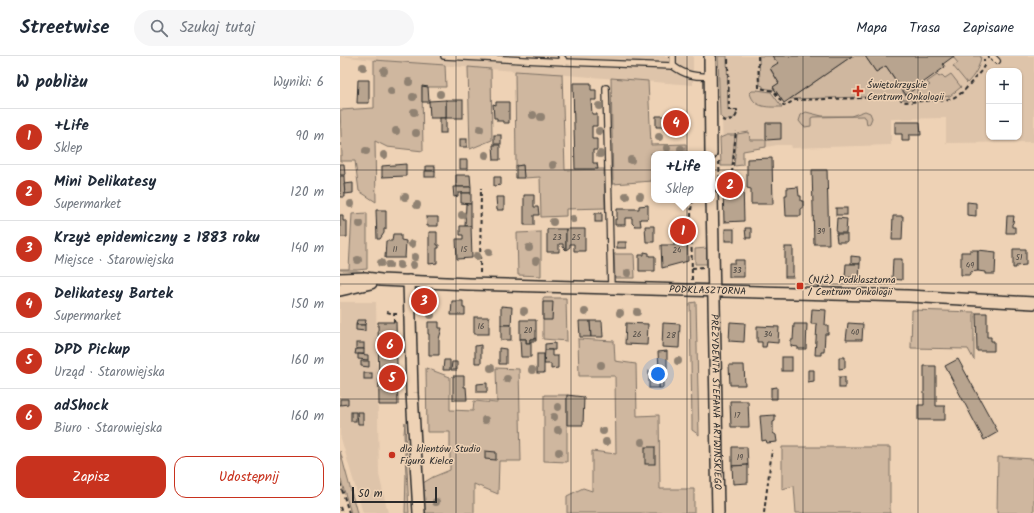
<!DOCTYPE html>
<html lang="pl">
<head>
<meta charset="utf-8">
<style>
  :root { --surface:#fff; --page:#f6f6f7; --text:#1f2937; --muted:#747a83; --line:#e0e1e3; --accent:#c8321e }
  body { margin:0; font-family:Kalam,sans-serif; background:var(--page); color:var(--text) }
  .controls { position:absolute; right:12px; top:12px; display:grid; overflow:hidden; border-radius:8px; box-shadow:0 1px 3px #0004 }
  .controls button { width:36px; height:36px; display:grid; place-items:center; padding:0; border:0; border-bottom:1px solid var(--line); background:var(--surface); color:var(--text); font:20px sans-serif }
  .scale { position:absolute; left:12px; bottom:10px; width:85px; box-sizing:border-box; padding-left:4px; border:2px solid #2b2b2b; border-top:0; font-size:11px; line-height:14px; white-space:nowrap; color:#2b2b2b; -webkit-text-stroke:3px #eed2b5; paint-order:stroke }
  .you { position:absolute; left:318px; top:318px; width:14px; height:14px; margin:-10px; border:3px solid #fff; border-radius:50%; background:#1a73e8; box-shadow:0 0 0 6px #1a73e833 }
  .badge { display:grid; place-items:center; width:26px; height:26px; border-radius:50%; background:var(--accent); color:#fff; font-size:13px; font-weight:700 }
  .pin { position:absolute; translate:-50% -50%; border:2px solid #fff; box-shadow:0 1px 4px #0006 }
  .popup { position:absolute; left:311px; top:95px; width:64px; height:52px; box-sizing:border-box; display:grid; place-content:center; border-radius:8px; background:var(--surface); filter:drop-shadow(0 1px 3px #0005); font-size:13px; white-space:nowrap; color:var(--muted) }
  .popup b { font-size:15px; color:var(--text) }
  .popup::after { content:''; position:absolute; left:50%; top:100%; margin-left:-8px; border:8px solid transparent; border-top-color:var(--surface) }
  .list { margin:0; padding:0; list-style:none }
  h2 { display:flex; justify-content:space-between; align-items:center; height:52px; margin:0; padding:0 16px; font-size:17px }
  h2 small { font-size:13px; font-weight:400; color:var(--muted) }
  .list li { display:grid; grid-template-columns:26px 1fr auto; gap:12px; align-items:center; box-sizing:border-box; height:56px; padding:0 16px; border-top:1px solid var(--line) }
  .list b { display:block; font-size:15px; white-space:nowrap }
  .list p { margin:0; font-size:13px; white-space:nowrap; color:var(--muted) }
  .list em { font-size:13px; font-style:normal; color:var(--muted) }
  .actions { display:flex; gap:8px; padding:12px 16px }
  .actions a { flex:1; padding:9px 0; border:1px solid var(--accent); border-radius:12px; text-align:center; font-size:14px; color:var(--accent) }
  .actions .main { background:var(--accent); color:#fff }
  .icon { flex:none; width:22px; height:22px; fill:none; stroke:currentColor; stroke-width:2; stroke-linecap:round; stroke-linejoin:round }
  .map { position:relative; flex:none; width:694px; height:457px; overflow:hidden }
  header { display:flex; align-items:center; gap:24px; box-sizing:border-box; height:56px; padding:0 20px; background:var(--surface); border-bottom:1px solid var(--line) }
  header strong { font-size:19px }
  nav { display:flex; gap:22px; margin-inline-start:auto; font-size:14px }
  .search { width:280px; height:36px; background:var(--page); display:flex; align-items:center; gap:10px; box-sizing:border-box; padding:0 14px; border-radius:22px; color:var(--muted); font-size:15px }
  main { display:flex }
  aside { flex:1; background:var(--surface) }
  .map>svg:first-child { display:block }
  .built { fill:#dec4aa; fill-rule:evenodd }
  .green { fill:#cfb79f; stroke:#7d7165 }
  .building { fill:#b8a48f; stroke:#2b2b2b }
  .lines { fill:none; stroke-linecap:round; stroke-linejoin:round }
  .service-casing { stroke:#2b2b2b; stroke-width:8 }
  .minor-casing { stroke:#2b2b2b; stroke-width:14 }
  .path { stroke:#2b2b2b; stroke-width:2; stroke-dasharray:4 3; stroke-linecap:butt }
  .service { stroke:#eed2b5; stroke-width:5.5 }
  .minor { stroke:#eed2b5; stroke-width:11 }
  .tree { fill:#908272 }
  .grid { fill:none; stroke:#2b2b2b; stroke-width:1; stroke-opacity:0.55 }
  .poi-dot { fill:#c8321e; stroke:#eed2b5; stroke-width:1.5 }
  .labels { text-anchor:middle; dominant-baseline:central; stroke-width:3; stroke-linejoin:round; paint-order:stroke }
  .number-label { font-size:8px; fill:#4e4944 }
  .poi-label { font-size:10px; fill:#2b2b2b; stroke:#eed2b5; text-anchor:start }
  .street-label { font-size:10px; fill:#2b2b2b; stroke:#eed2b5 }
</style>
</head>
<body>
<header>
<strong>Streetwise</strong>
<div class="search"><svg class="icon" aria-label="search" viewBox="0 0 24 24"><circle cx="10" cy="10" r="6"/><path d="M15 15l6 6"/></svg>Szukaj tutaj</div>
<nav><a>Mapa</a><a>Trasa</a><a>Zapisane</a></nav>
</header>
<main>
<aside>
<h2>W pobliżu<small>Wyniki: 6</small></h2>
<ul class="list">
<li><span class="badge">1</span><div><b>+Life</b><p>Sklep</p></div><em>90 m</em></li>
<li><span class="badge">2</span><div><b>Mini Delikatesy</b><p>Supermarket</p></div><em>120 m</em></li>
<li><span class="badge">3</span><div><b>Krzyż epidemiczny z 1883 roku</b><p>Miejsce · Starowiejska</p></div><em>140 m</em></li>
<li><span class="badge">4</span><div><b>Delikatesy Bartek</b><p>Supermarket</p></div><em>150 m</em></li>
<li><span class="badge">5</span><div><b>DPD Pickup</b><p>Urząd · Starowiejska</p></div><em>160 m</em></li>
<li><span class="badge">6</span><div><b>adShock</b><p>Biuro · Starowiejska</p></div><em>160 m</em></li>
</ul>
<div class="actions"><a class="main">Zapisz</a><a>Udostępnij</a></div>
</aside>
<div class="map">
<svg width="694" height="457" viewBox="0 0 694 457">
  <rect width="100%" height="100%" fill="#eed2b5"/>
  <filter id="ink" filterUnits="userSpaceOnUse"><feTurbulence type="fractalNoise" baseFrequency=".025" numOctaves="2"/><feDisplacementMap in="SourceGraphic" scale="8" xChannelSelector="R" yChannelSelector="G"/><feConvolveMatrix kernelMatrix="1 2 1 2 8 2 1 2 1" color-interpolation-filters="sRGB"/></filter>
  <g filter="url(#ink)">
    <g class="built">
      <path d="M0,0H353V29L34,4Z"/>
      <path d="M387,0H694V86L606,87V62L551,63V89L452,92L451,89H437L410,94L383,95L382,62L388,55ZM649,15H679V81H649Z"/>
      <path d="M0,246H36L39,419L48,457H23L0,379Z"/>
    </g>
    <g class="green">
      <path d="M378,0H387L388,54H397C397,63 391,64 384,64L380,60Z"/>
      <path d="M419,0H432L438,7L430,13L439,27L433,31L435,34L423,32V30L420,29Z"/>
      <path d="M512,0H525L536,16L546,10L565,39L583,26L586,32L590,29L587,26L597,19L599,21L602,19L605,22L611,18L621,31L610,40L602,41L565,44L557,40L450,43Z"/>
      <path d="M614,0H641C640,11 634,20 627,27L613,10L618,7L613,1Z"/>
      <path d="M34,4L105,9L106,31H82L83,95L47,91L35,85L36,146L19,135L15,105H0V100H2L0,54L34,52Z"/>
      <path d="M128,11L151,13L152,84L130,93Z"/>
      <path d="M175,15L222,18L225,114L264,113L265,152L226,153V160L201,161L200,121L184,122L183,109L176,110Z"/>
      <path d="M271,22L308,25L311,89L346,88V98H340L339,96L311,97L312,125L273,128Z"/>
      <path d="M417,34L431,36L442,51C429,51 414,53 410,37L412,35H417Z"/>
      <path d="M525,55L530,57L532,62L530,67L527,69L526,62L523,60L473,61L471,62V70L465,71L463,70L459,65L461,59L466,56L482,60H511Z"/>
      <path d="M409,76L410,84H426V91L403,95V109L394,110L397,78Z"/>
      <path d="M387,79H395L392,110H381L380,82Z"/>
      <path d="M27,157V213L17,214H0V213H9L12,158Z"/>
      <path d="M201,176V220L178,219L177,177Z"/>
      <path d="M367,192V208H355V193Z"/>
      <path d="M274,198H294L295,222H275Z"/>
      <path d="M203,242H226L227,285L203,283Z"/>
      <path d="M356,246L359,379L352,374V365L350,247Z"/>
      <path d="M572,254L634,256V304L628,293L571,292Z"/>
      <path d="M238,283L274,285L275,305L296,308L297,360L319,359L320,433H354V457H227V440L243,432L252,435V395L276,398L275,320H239Z"/>
      <path d="M86,312L110,321V354L133,355L134,345L157,347L156,312L179,313L181,405H159L158,438L134,428V457H83V427L93,421L110,414V376H87Z"/>
      <path d="M204,339H227V406L204,405Z"/>
      <path d="M65,366L69,457H65L66,419L64,378Z"/>
      <path d="M442,391H550V457H456L454,430L442,433Z"/>
      <path d="M0,395L17,457H11L0,421Z"/>
      <path d="M658,401L694,403V457H657Z"/>
    </g>
    <g class="building">
      <path d="M432,0H512L444,47L433,31L439,27L430,12L438,7Z"/>
      <path d="M525,0H614L603,8L605,11L566,39L546,10L536,16Z"/>
      <path d="M18,24H29V47H17Z"/>
      <path d="M233,27H251V34H256V44H251L252,58H257V70H252V83H257V94H253V107H257L258,113H235Z"/>
      <path d="M82,30L88,31L89,46H82Z"/>
      <rect x="106" y="44" width="17" height="18"/>
      <path d="M106,44V62H90L89,45Z"/>
      <path d="M156,46H169V67H163V65H157V62H154L153,48L156,49Z"/>
      <path d="M340,57V75H326L325,58Z"/>
      <path d="M316,60H325L326,71H316Z"/>
      <rect x="100" y="62" width="6" height="15"/>
      <path d="M555,66H580L581,79H569V85H562V78H555Z"/>
      <path d="M426,67H441V83L426,84Z"/>
      <rect x="154" y="79" width="7" height="9"/>
      <rect x="120" y="83" width="7" height="8"/>
      <path d="M153,89H160V104H154Z"/>
      <path d="M432,102L433,148H411V133L407,132V103Z"/>
      <rect x="120" y="104" width="7" height="9"/>
      <path d="M0,108H4L5,119H0Z"/>
      <path d="M66,108V120L42,121V110Z"/>
      <path d="M183,109L184,122H176V110Z"/>
      <rect x="86" y="110" width="9" height="5"/>
      <path d="M472,114H487L489,188H474Z"/>
      <rect x="85" y="115" width="10" height="6"/>
      <path d="M116,119H130L131,131H116Z"/>
      <path d="M0,120H4L5,141H0Z"/>
      <path d="M154,121H161V129L154,130Z"/>
      <path d="M388,126L403,127L404,165L384,166L383,131Z"/>
      <path d="M13,127V137L5,138L4,128Z"/>
      <path d="M113,131H131V137H118V140L114,141Z"/>
      <path d="M458,131L459,140H461V145H463V152H461V160H446L445,139H447V132Z"/>
      <path d="M121,137H131V148L121,147Z"/>
      <path d="M184,139H194V151H198L199,159H194V169H184Z"/>
      <path d="M156,141H164V154H157Z"/>
      <path d="M627,146L636,147V160L627,159Z"/>
      <path d="M126,148H131V170H125Z"/>
      <path d="M308,149V163H300L301,170H295L292,167V162H285V169H275V163H277V153H299V150Z"/>
      <rect x="496" y="152" width="11" height="7"/>
      <path d="M36,154H46V173H44V177L40,183H37Z"/>
      <rect x="255" y="157" width="7" height="9"/>
      <path d="M0,159H3V165H7V181H0Z"/>
      <path d="M553,160H563L562,184H552Z"/>
      <path d="M667,160H674L673,167L672,168V171H675V177H666Z"/>
      <path d="M86,161H98V170H87Z"/>
      <path d="M497,162L507,163L506,177H496Z"/>
      <path d="M334,167L347,168L348,205L322,212L321,189H335Z"/>
      <path d="M120,170H131L132,202L117,203L116,183H123V179H120Z"/>
      <path d="M305,170H314V186H306Z"/>
      <path d="M405,172H411V182H406Z"/>
      <path d="M207,173H226V194L223,191V188H219V196H207Z"/>
      <path d="M226,173H245V195H234V188H230V191L226,194Z"/>
      <rect x="385" y="173" width="9" height="12"/>
      <path d="M89,176H97V189H99V192H97V207L89,208Z"/>
      <path d="M53,178H61V184L66,185L65,202H45L46,185H52Z"/>
      <path d="M496,178H507V186H497Z"/>
      <rect x="277" y="186" width="9" height="6"/>
      <rect x="445" y="191" width="8" height="30"/>
      <path d="M673,193H686V209L676,210V212H673Z"/>
      <path d="M630,194H638V215L630,216V219H621V196H630Z"/>
      <path d="M638,194L656,196L655,218H645V216L638,215Z"/>
      <path d="M304,196L309,197V200H315V215H299V199H304Z"/>
      <path d="M511,200L520,201V208H511Z"/>
      <path d="M553,203H562V224L552,223Z"/>
      <path d="M395,204H404V221H389V207H395Z"/>
      <path d="M506,208H520L519,222L505,221Z"/>
      <path d="M112,245H123V252H125V259H111Z"/>
      <path d="M203,246H213L212,264H203Z"/>
      <path d="M161,250L172,251L171,269H161Z"/>
      <path d="M472,253L486,254L485,269H488V278H485L484,296H481V299H475L477,268H471Z"/>
      <path d="M636,257H647V281H651V285H654V295H637Z"/>
      <rect x="134" y="261" width="15" height="17"/>
      <path d="M17,264H26L25,269H16Z"/>
      <path d="M180,264H196V283H190V287H186V283H180Z"/>
      <path d="M239,265H250L251,281H240Z"/>
      <path d="M250,265H262L263,281H251Z"/>
      <path d="M38,266H56L58,349H39Z"/>
      <path d="M88,266H99V272H102L99,283V299H89V278H88Z"/>
      <path d="M390,266L405,267L404,286L389,285Z"/>
      <path d="M286,267L308,268L307,289L285,288Z"/>
      <path d="M323,267L340,268L339,292L322,291Z"/>
      <path d="M508,267L523,268L522,284H506Z"/>
      <path d="M454,268H467L466,293H458V291L451,290V284H453Z"/>
      <path d="M16,269H25V275L16,274Z"/>
      <rect x="161" y="269" width="10" height="15"/>
      <path d="M417,270L439,271L438,287L427,286L426,291H422V286H417Z"/>
      <path d="M180,283H186V287H190V283H196V285H191V301H181Z"/>
      <rect x="16" y="287" width="8" height="6"/>
      <path d="M215,287V294H205V288Z"/>
      <path d="M141,289V307H135V290Z"/>
      <path d="M159,292L166,293V308H159Z"/>
      <path d="M16,293H24V298H15Z"/>
      <path d="M205,294H212V300H218V312L211,313V308H204Z"/>
      <path d="M327,295V313H319L318,296Z"/>
      <path d="M18,298L28,299V304L18,303Z"/>
      <rect x="197" y="298" width="7" height="19"/>
      <rect x="442" y="301" width="10" height="14"/>
      <path d="M499,301H505V312L499,313Z"/>
      <path d="M618,303L658,376L644,384L605,310Z"/>
      <path d="M104,304H110V314H103Z"/>
      <path d="M21,305H29V311L21,310Z"/>
      <path d="M112,306H117V314H111Z"/>
      <path d="M389,309H404L405,329H390Z"/>
      <path d="M584,310H596V350H605V364H578V349H584Z"/>
      <path d="M319,313H326V324L323,325V332H319Z"/>
      <path d="M468,314H474V325L468,326Z"/>
      <rect x="309" y="315" width="10" height="17"/>
      <rect x="24" y="317" width="8" height="6"/>
      <path d="M113,320H124V331H126L127,344H113Z"/>
      <rect x="499" y="321" width="6" height="11"/>
      <path d="M147,327V336H137V328Z"/>
      <path d="M437,331V343H431V332Z"/>
      <path d="M227,339L244,341L243,369H227Z"/>
      <path d="M0,343H8V348L0,349Z"/>
      <path d="M390,345H408L409,371H391Z"/>
      <rect x="11" y="356" width="5" height="9"/>
      <path d="M17,356H23V368H18Z"/>
      <path d="M435,359V365L433,366V377L436,379L437,386L427,387L426,384L422,385L420,360Z"/>
      <rect x="305" y="391" width="10" height="17"/>
      <path d="M392,391H407L408,409L392,410Z"/>
      <path d="M145,395L156,396V404L145,403Z"/>
      <path d="M408,409V427L393,428L392,410Z"/>
    </g>
    <g class="lines">
      <g class="service-casing">
        <g id="service">
          <path d="M104,0L225,6L221,0"/>
          <path d="M652,0L657,5"/>
          <path d="M225,6L333,10V0"/>
          <path d="M333,10C345,19 355,21 370,20"/>
          <path d="M266,32L271,232"/>
        </g>
      </g>
      <g class="minor-casing">
        <g id="minor">
          <path d="M370,0L371,98"/>
          <path id="s1" d="M372,140L378,457"/>
          <path id="s2" d="M0,223L25,222L41,224L128,228L568,240L694,247"/>
          <path d="M69,225L72,337L79,457"/>
          <path d="M0,234L31,227"/>
        </g>
      </g>
      <g class="path">
        <path d="M418,0L419,32L434,35L444,50L455,44L557,41L564,46L604,44L613,42L623,36L641,15L644,10V3"/>
        <path d="M382,64C390,67 398,63 397,54H389L388,0"/>
        <path d="M379,105L380,133"/>
        <path d="M392,117L396,75"/>
        <path d="M352,212L364,211"/>
        <path d="M140,217L141,132"/>
        <path d="M352,224L351,155L352,147L355,144"/>
        <path d="M47,256L54,258"/>
        <path d="M54,266V258H60"/>
        <path d="M0,427L9,457"/>
        <path d="M0,451L2,457"/>
        <path d="M424,457L432,394"/>
      </g>
      <use href="#service" class="service"/>
      <use href="#minor" class="minor"/>
    </g>
    <g class="tree">
      <circle cx="23" cy="11" r="4"/>
      <circle cx="44" cy="15" r="4"/>
      <circle cx="69" cy="26" r="4"/>
      <circle cx="51" cy="35" r="4"/>
      <circle cx="100" cy="38" r="4"/>
      <circle cx="73" cy="41" r="4"/>
      <circle cx="259" cy="50" r="4"/>
      <circle cx="74" cy="56" r="4"/>
      <circle cx="193" cy="59" r="4"/>
      <circle cx="201" cy="61" r="4"/>
      <circle cx="140" cy="73" r="4"/>
      <circle cx="56" cy="75" r="4"/>
      <circle cx="259" cy="75" r="4"/>
      <circle cx="76" cy="77" r="4"/>
      <circle cx="319" cy="81" r="4"/>
      <circle cx="327" cy="92" r="4"/>
      <circle cx="341" cy="93" r="4"/>
      <circle cx="26" cy="95" r="4"/>
      <circle cx="260" cy="98" r="4"/>
      <circle cx="44" cy="99" r="4"/>
      <circle cx="146" cy="99" r="4"/>
      <circle cx="291" cy="104" r="4"/>
      <circle cx="213" cy="109" r="4"/>
      <circle cx="286" cy="140" r="4"/>
      <circle cx="300" cy="140" r="4"/>
      <circle cx="65" cy="141" r="4"/>
      <circle cx="11" cy="148" r="4"/>
      <circle cx="77" cy="149" r="4"/>
      <circle cx="122" cy="159" r="4"/>
      <circle cx="233" cy="163" r="4"/>
      <circle cx="213" cy="166" r="4"/>
      <circle cx="20" cy="168" r="4"/>
      <circle cx="72" cy="188" r="4"/>
      <circle cx="189" cy="192" r="4"/>
      <circle cx="149" cy="196" r="4"/>
      <circle cx="137" cy="200" r="4"/>
      <circle cx="75" cy="201" r="4"/>
      <circle cx="18" cy="204" r="4"/>
      <circle cx="196" cy="205" r="4"/>
      <circle cx="41" cy="207" r="4"/>
      <circle cx="49" cy="209" r="4"/>
      <circle cx="60" cy="209" r="4"/>
      <circle cx="73" cy="209" r="4"/>
      <circle cx="288" cy="217" r="4"/>
      <circle cx="184" cy="255" r="4"/>
      <circle cx="245" cy="256" r="4"/>
      <circle cx="297" cy="256" r="4"/>
      <circle cx="280" cy="257" r="4"/>
      <circle cx="91" cy="259" r="4"/>
      <circle cx="338" cy="305" r="4"/>
      <circle cx="261" cy="309" r="4"/>
      <circle cx="151" cy="312" r="4"/>
      <circle cx="192" cy="314" r="4"/>
      <circle cx="167" cy="323" r="4"/>
      <circle cx="218" cy="351" r="4"/>
      <circle cx="214" cy="361" r="4"/>
      <circle cx="145" cy="364" r="4"/>
      <circle cx="218" cy="374" r="4"/>
      <circle cx="263" cy="375" r="4"/>
      <circle cx="266" cy="386" r="4"/>
      <circle cx="302" cy="386" r="4"/>
      <circle cx="219" cy="396" r="4"/>
      <circle cx="96" cy="446" r="4"/>
    </g>
  </g>
  <path class="grid" d="M116,0V457M231,0V457M347,0V457M463,0V457M578,0V457M0,114H694M0,228H694M0,343H694"/>
  <g class="poi-dot">
    <path d="M516 29h4v4h4v4h-4v4h-4v-4h-4v-4h4z"/>
    <rect x="456" y="226" width="8" height="8" rx="2"/>
    <circle cx="52" cy="399" r="4"/>
  </g>
  <g class="labels">
    <g class="number-label">
      <text x="481" y="175">39</text>
      <text x="217" y="181">23</text>
      <text x="236" y="181">25</text>
      <text x="55" y="193">11</text>
      <text x="124" y="193">15</text>
      <text x="337" y="194">24</text>
      <text x="679" y="201">51</text>
      <text x="630" y="209">49</text>
      <text x="397" y="214">33</text>
      <text x="141" y="270">16</text>
      <text x="188" y="274">20</text>
      <text x="515" y="276">40</text>
      <text x="297" y="278">26</text>
      <text x="428" y="278">34</text>
      <text x="331" y="279">28</text>
      <text x="397" y="359">17</text>
      <text x="400" y="401">19</text>
    </g>
    <g class="poi-label">
      <text x="527" y="29">Świętokrzyskie<tspan x="527" dy="12">Centrum Onkologii</tspan></text>
      <text x="468" y="224">(N/Ż) Podklasztorna<tspan x="468" dy="12">/ Centrum Onkologii</tspan></text>
      <text x="60" y="393">dla klientów Studio<tspan x="60" dy="12">Figura Kielce</tspan></text>
    </g>
    <g class="street-label">
      <text stroke="none"><textPath href="#s2" startOffset="368">PODKLASZTORNA</textPath></text>
      <text stroke="none"><textPath href="#s1" startOffset="206">PREZYDENTA STEFANA ARTWIŃSKIEGO</textPath></text>
    </g>
  </g>
</svg>
<div class="controls">
<button>+</button>
<button>−</button>
</div>
<div class="scale">50 m</div>
<div class="you"></div>
<div class="pin badge" style="left:343px;top:175px">1</div>
<div class="popup"><b>+Life</b>Sklep</div>
<div class="pin badge" style="left:390px;top:129px">2</div>
<div class="pin badge" style="left:84px;top:245px">3</div>
<div class="pin badge" style="left:336px;top:67px">4</div>
<div class="pin badge" style="left:52px;top:322px">5</div>
<div class="pin badge" style="left:50px;top:289px">6</div>
</div>
</main>
</body>
</html>
